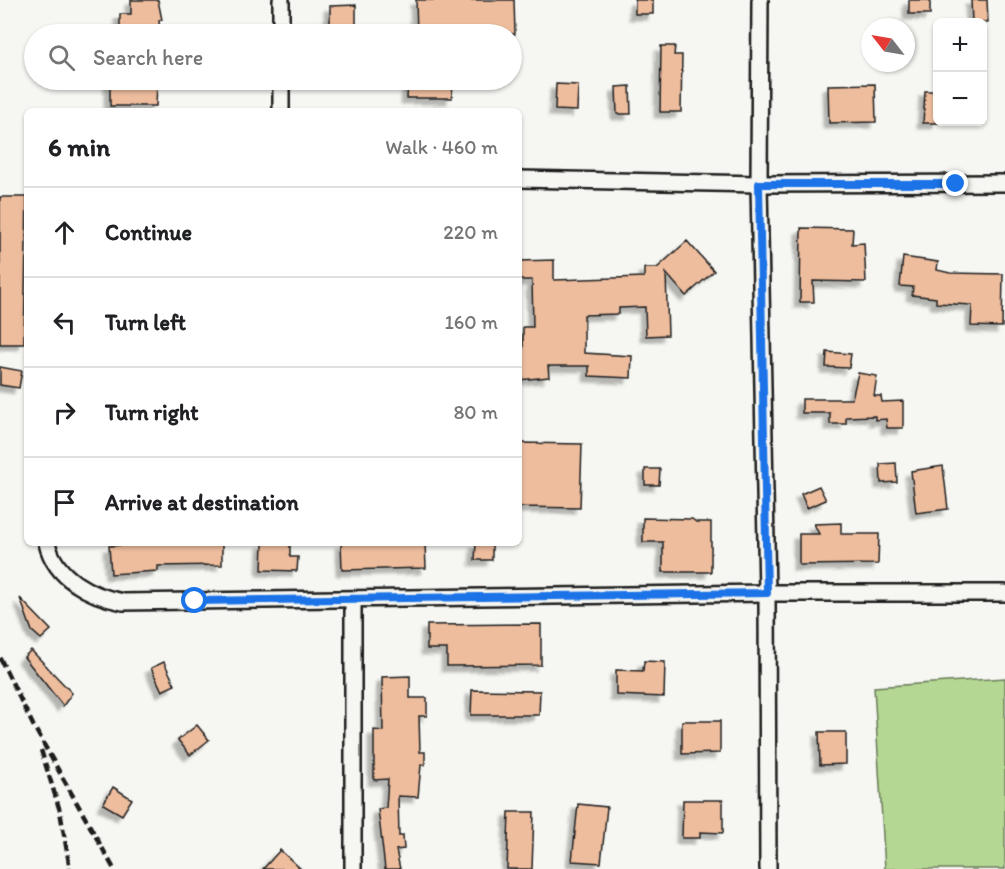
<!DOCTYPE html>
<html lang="en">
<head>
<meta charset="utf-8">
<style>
  :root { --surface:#fff; --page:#f2f2f2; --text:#202124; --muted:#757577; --line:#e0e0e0 }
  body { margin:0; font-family:Itim,sans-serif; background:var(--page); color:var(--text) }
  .controls { position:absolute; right:18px; top:18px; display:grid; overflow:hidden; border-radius:9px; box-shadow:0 2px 4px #0004 }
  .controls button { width:54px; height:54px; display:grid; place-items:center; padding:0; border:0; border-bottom:2px solid var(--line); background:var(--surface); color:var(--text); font:30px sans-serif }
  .compass { position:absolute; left:861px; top:18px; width:54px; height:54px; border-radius:50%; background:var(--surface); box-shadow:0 2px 4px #0004; rotate:301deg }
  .stop { position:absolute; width:18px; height:18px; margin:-14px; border:4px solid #1a73e8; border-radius:50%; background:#fff }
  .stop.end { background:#1a73e8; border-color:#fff; box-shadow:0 2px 6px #0008 }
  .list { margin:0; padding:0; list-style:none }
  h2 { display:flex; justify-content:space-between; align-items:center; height:78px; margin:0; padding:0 24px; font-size:26px }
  h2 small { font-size:20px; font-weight:400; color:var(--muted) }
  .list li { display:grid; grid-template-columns:39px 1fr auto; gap:18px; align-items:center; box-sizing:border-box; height:90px; padding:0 24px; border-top:2px solid var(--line) }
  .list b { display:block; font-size:22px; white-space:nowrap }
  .list em { font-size:20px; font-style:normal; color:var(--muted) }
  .icon { flex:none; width:33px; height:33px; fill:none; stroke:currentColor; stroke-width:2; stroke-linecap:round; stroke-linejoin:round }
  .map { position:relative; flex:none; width:1005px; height:869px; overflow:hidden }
  .search { position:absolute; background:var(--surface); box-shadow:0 2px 4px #0004; left:24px; top:24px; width:498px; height:66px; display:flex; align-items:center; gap:15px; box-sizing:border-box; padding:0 21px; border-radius:33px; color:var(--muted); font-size:22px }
  .panel { position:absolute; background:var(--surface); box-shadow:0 2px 4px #0004; left:24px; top:108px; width:498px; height:438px; border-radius:9px }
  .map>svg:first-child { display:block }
  .green { fill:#b4d893; stroke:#687a58; stroke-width:1.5 }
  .building { fill:#eebd9e; stroke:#1c1c1c; stroke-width:1.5; filter:url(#shadow) }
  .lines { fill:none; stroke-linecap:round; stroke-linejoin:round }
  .minor-casing { stroke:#1c1c1c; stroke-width:20 }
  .minor { stroke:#f6f6f2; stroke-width:15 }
  .rail { stroke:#1c1c1c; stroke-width:4.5; stroke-dasharray:9 4.5; stroke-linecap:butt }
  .route { stroke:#1a73e8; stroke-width:8 }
</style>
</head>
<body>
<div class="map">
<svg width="1005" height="869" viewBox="0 0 1005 869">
  <defs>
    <filter id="shadow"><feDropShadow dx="-5.5" dy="5.5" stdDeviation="1.5" flood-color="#0004"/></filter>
  </defs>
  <rect width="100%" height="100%" fill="#f6f6f2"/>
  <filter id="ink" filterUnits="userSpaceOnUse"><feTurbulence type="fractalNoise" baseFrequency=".0167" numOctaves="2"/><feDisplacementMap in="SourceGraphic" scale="12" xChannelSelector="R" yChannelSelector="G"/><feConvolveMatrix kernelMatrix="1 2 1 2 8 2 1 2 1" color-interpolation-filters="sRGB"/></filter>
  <g filter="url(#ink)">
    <path class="green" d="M1005,678V869H885L874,687Z"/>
    <g class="building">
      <path d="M131,0H158L162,20H159L160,33L120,31V14H131Z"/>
      <path d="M416,0H514L515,34H417Z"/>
      <rect x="635" y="0" width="18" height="14"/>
      <rect x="909" y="0" width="21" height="14"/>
      <path d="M971,0H987L988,22H972Z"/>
      <path d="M356,5V34H330V6Z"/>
      <path d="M661,46H675L674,55H682L681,112H660Z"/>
      <path d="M110,80L157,81L156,106H110Z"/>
      <path d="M408,80H453L452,98H407Z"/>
      <path d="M556,84L578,85L577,111L555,110Z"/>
      <path d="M875,84L876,122L829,123L828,85Z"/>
      <path d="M630,86L631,114H617L616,87Z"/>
      <path d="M925,91H938V123H923Z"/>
      <path d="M0,197H27L24,344H0Z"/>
      <path d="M801,228L853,229L852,244L864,243L866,282L813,281L814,302H800Z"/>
      <path d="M687,241L714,271L686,296L666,273L668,335L646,336L645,307L619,308V314L584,315V353L632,356L631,378L589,376V366H548L549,377L519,380V348H523V327H533L532,280H519V261L554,260V280L644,277V268H657Z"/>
      <path d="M903,257L938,262L937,270L950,273L1003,274L1002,327L971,326L972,305L936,303V298L912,295L913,287L900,286Z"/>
      <path d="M827,352L851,354L849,368L826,367Z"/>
      <path d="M0,367L22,371L19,388L0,385Z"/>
      <path d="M858,373L877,376L874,396H881L882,402L903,401V428H887L886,419L875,420V416L846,417V424H830V413H802V399H852Z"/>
      <path d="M519,443L582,444L580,508L519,507Z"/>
      <path d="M896,463L897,482L881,483L880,464Z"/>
      <path d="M943,466L948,509L916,513L911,471Z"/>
      <path d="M645,469H660L659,485H645Z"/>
      <path d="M819,486L826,500L807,508L801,494Z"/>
      <path d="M643,518L692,519L696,522H711V572H663V542H643Z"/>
      <path d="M841,523V534H879L878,564L799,565V534H819L814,524Z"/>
      <path d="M148,543H222V565L158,566V571L111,574L109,546Z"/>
      <path d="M263,543H290V557H298L297,571L262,570Z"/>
      <path d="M341,543H425L426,568L342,570Z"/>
      <path d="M476,543H492V560H475Z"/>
      <path d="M20,598L51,630L41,639L32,631Z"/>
      <path d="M541,624V665L447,666V649H427V625Z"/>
      <path d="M31,650L72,693L63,706L24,657Z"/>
      <path d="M644,661L665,662L664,697L616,695V670L643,671Z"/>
      <path d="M164,662L175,685L162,691L151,668Z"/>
      <path d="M410,676V698H427V716H419L420,752H425V765H421L418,797L398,796L399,836L403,835L404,849L396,850L400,869H385L378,809L386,808L388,779L374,780V730L383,731L382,677Z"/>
      <path d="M472,690L540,691L539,715H471Z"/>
      <path d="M682,721H720V753L682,754Z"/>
      <path d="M197,725L209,740L190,755L178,740Z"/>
      <path d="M819,732H846V764L820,765Z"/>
      <path d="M113,787L132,799L122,815L103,804Z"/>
      <path d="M683,800H723V833L700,832V838H682Z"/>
      <path d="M578,804L607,807L601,863L572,861Z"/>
      <path d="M509,812H534L532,869H507Z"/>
      <path d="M280,850L301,869H263Z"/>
    </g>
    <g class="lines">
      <g class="minor-casing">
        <g id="minor">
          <path d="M281,0V34"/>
          <path d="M760,0L759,184L767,593L768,869"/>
          <path d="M281,80V111"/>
          <path d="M519,179L759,184L1005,183"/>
          <path d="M47,543C55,578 90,596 123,602L767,593H1005"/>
          <path d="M353,869V600"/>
        </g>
      </g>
      <use href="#minor" class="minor"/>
      <g class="rail">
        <path d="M0,658L33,725L114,869"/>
        <path d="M41,750L60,811L70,869"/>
      </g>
    </g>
  </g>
  <g class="lines" filter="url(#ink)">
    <path class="route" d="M195,601L767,593L759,184H956"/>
  </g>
</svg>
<div class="controls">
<button>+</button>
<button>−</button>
</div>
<svg class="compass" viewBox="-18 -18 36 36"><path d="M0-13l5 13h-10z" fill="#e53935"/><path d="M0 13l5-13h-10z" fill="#757577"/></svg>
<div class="stop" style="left:195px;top:601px"></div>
<div class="stop end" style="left:956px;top:184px"></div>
<div class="search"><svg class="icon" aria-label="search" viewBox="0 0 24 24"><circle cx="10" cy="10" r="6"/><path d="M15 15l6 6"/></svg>Search here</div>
<section class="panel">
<h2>6 min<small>Walk · 460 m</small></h2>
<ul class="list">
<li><svg class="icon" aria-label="ahead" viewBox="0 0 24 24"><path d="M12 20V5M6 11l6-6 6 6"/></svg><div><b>Continue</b></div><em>220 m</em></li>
<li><svg class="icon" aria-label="left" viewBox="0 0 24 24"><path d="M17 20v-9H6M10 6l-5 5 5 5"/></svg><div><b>Turn left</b></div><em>160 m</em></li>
<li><svg class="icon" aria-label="right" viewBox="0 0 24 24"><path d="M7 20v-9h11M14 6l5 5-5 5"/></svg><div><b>Turn right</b></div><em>80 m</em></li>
<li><svg class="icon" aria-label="arrive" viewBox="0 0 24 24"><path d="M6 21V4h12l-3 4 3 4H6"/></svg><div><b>Arrive at destination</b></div></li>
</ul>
</section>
</div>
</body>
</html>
